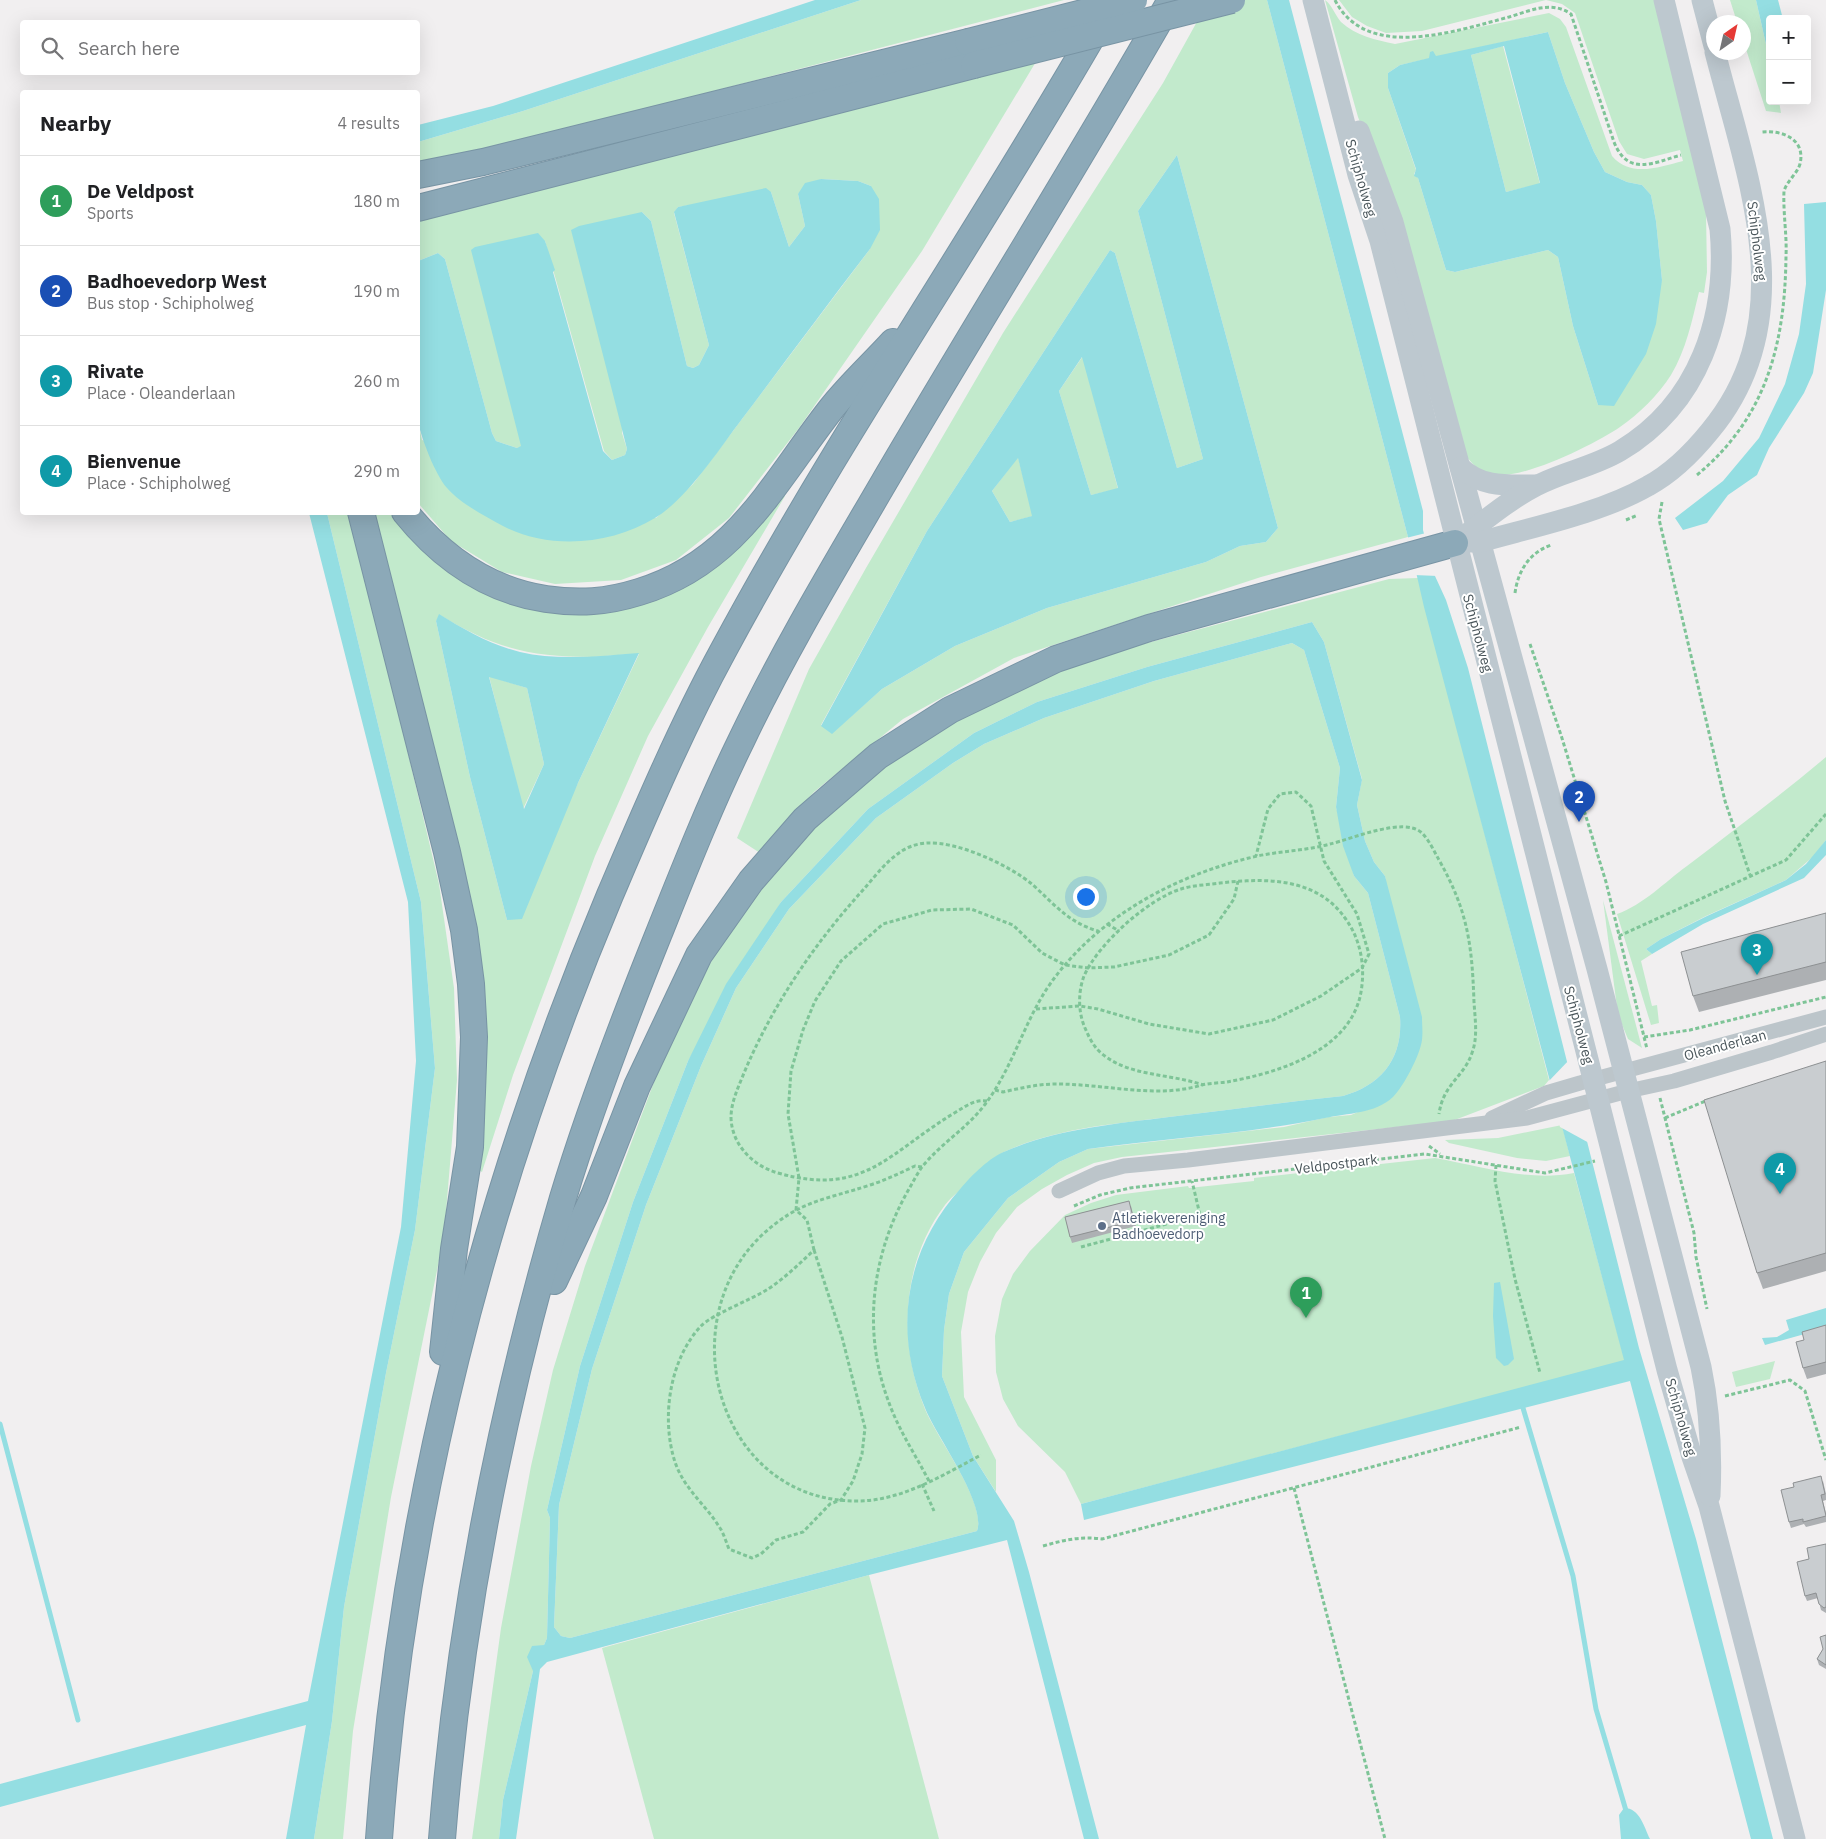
<!DOCTYPE html>
<html lang="en">
<head>
<meta charset="utf-8">
<style>
  :root { --surface:#fff; --page:#f2f2f2; --text:#202124; --muted:#757577; --line:#e0e0e0; --accent:#d93025 }
  body { margin:0; font-family:"IBM Plex Sans",sans-serif; background:var(--page); color:var(--text) }
  .controls { position:absolute; right:15px; top:15px; display:grid; overflow:hidden; border-radius:5px; box-shadow:0 5px 20px #0002 }
  .controls button { width:45px; height:45px; display:grid; place-items:center; padding:0; border:0; border-bottom:1px solid var(--line); background:var(--surface); color:var(--text); font:25px sans-serif }
  .compass { position:absolute; left:1706px; top:15px; width:45px; height:45px; border-radius:50%; background:var(--surface); box-shadow:0 5px 20px #0002; rotate:34deg }
  .you { position:absolute; left:1085px; top:896px; width:18px; height:18px; margin:-12px; border:4px solid #fff; border-radius:50%; background:#1a73e8; box-shadow:0 0 0 8px #1a73e833 }
  .badge { display:grid; place-items:center; width:32px; height:32px; border-radius:50%; background:var(--accent); color:#fff; font-size:16px; font-weight:700 }
  .pin { position:absolute; translate:-50% -41px; filter:drop-shadow(0 1px 2px #0008) }
  .pin::after { content:''; position:absolute; top:26px; width:18px; height:15px; background:inherit; clip-path:polygon(0 0,100% 0,50% 100%) }
  .list { margin:0; padding:0; list-style:none }
  h2 { display:flex; justify-content:space-between; align-items:center; height:65px; margin:0; padding:0 20px; font-size:21px }
  h2 small { font-size:16px; font-weight:400; color:var(--muted) }
  .list li { display:grid; grid-template-columns:32px 1fr auto; gap:15px; align-items:center; box-sizing:border-box; height:90px; padding:0 20px; border-top:1px solid var(--line) }
  .list b { display:block; font-size:19px; white-space:nowrap }
  .list p { margin:0; font-size:16px; white-space:nowrap; color:var(--muted) }
  .list em { font-size:16px; font-style:normal; color:var(--muted) }
  .icon { flex:none; width:28px; height:28px; fill:none; stroke:currentColor; stroke-width:2; stroke-linecap:round; stroke-linejoin:round }
  .map { position:relative; flex:none; width:1826px; height:1839px; overflow:hidden }
  .search { position:absolute; background:var(--surface); box-shadow:0 5px 20px #0002; left:20px; top:20px; width:400px; height:55px; display:flex; align-items:center; gap:12px; box-sizing:border-box; padding:0 18px; border-radius:5px; color:var(--muted); font-size:19px }
  .panel { position:absolute; background:var(--surface); box-shadow:0 5px 20px #0002; left:20px; top:90px; width:400px; height:425px; border-radius:5px }
  .map>svg:first-child { display:block }
  .green { fill:#c2eacc; fill-rule:evenodd }
  .water { fill:#94dee2; fill-rule:evenodd }
  .pier { fill:#f1eff0 }
  .lines { fill:none; stroke-linecap:round; stroke-linejoin:round }
  .stream { stroke:#94dee2; stroke-width:5 }
  .highway-casing { stroke:#7894a4; stroke-width:28 }
  .path { stroke:#7ec497; stroke-width:3; stroke-dasharray:4 2.5; stroke-linecap:butt }
  .street { stroke:#bcc5ca; stroke-width:15 }
  .secondary { stroke:#bdc8cf; stroke-width:21 }
  .highway { stroke:#8ca9b8; stroke-width:26 }
  .highway-bridge-casing { stroke:#7894a4; stroke-width:28; stroke-linecap:butt }
  .highway-bridge { stroke:#8ca9b8; stroke-width:26 }
  .wall { fill:#adb0b3 }
  .building { fill:#c9cdd0; stroke:#8d9092 }
  .service-dot { fill:#5c6f8a; stroke:#fff; stroke-width:2 }
  .labels { text-anchor:middle; dominant-baseline:central; stroke-width:4; stroke-linejoin:round; paint-order:stroke }
  .street-label { font-size:14px; fill:#49555a; stroke:#fff }
  .service-label { font-size:14px; fill:#4e5e75; stroke:#fff; text-anchor:start }
</style>
</head>
<body>
<div class="map">
<svg width="1826" height="1839" viewBox="0 0 1826 1839">
  <rect width="100%" height="100%" fill="#f1eff0"/>
  <g class="green">
    <path d="M861,0H1064L418,168V142L523,111Z"/>
    <path d="M1209,0H1267L1408,537L1261,577L1014,658L903,719L814,792L760,853L737,838L809,669L866,568L1003,333L1163,83ZM1177,155L1278,528L1266,542L1240,546L1206,562L1047,608L955,646L882,689L832,733L821,725L927,531L1110,250L1115,253L1177,468L1203,459L1138,211Z"/>
    <path d="M1325,0C1332,5 1335,15 1341,22C1356,36 1376,40 1395,44L1549,13L1560,19L1566,27L1612,156C1631,178 1659,167 1683,161L1680,150L1644,159L1627,154L1619,141L1575,13L1562,4L1546,0L1422,31L1386,33L1367,26L1352,17L1339,0H1656L1706,213L1707,272L1704,293L1699,292C1692,321 1686,350 1671,375C1659,394 1638,415 1620,427C1595,444 1518,483 1489,474C1477,471 1468,459 1461,449L1395,209L1358,117ZM1548,32L1565,83L1594,152L1605,172L1627,182L1642,185L1651,195L1656,221L1662,280L1598,405L1573,326L1558,257L1548,250L1455,272L1446,270L1418,178L1414,174L1416,170L1388,88V73L1400,65Z"/>
    <path d="M1730,0H1756L1770,62V101H1779L1781,113L1766,111L1744,43V22H1737Z"/>
    <path d="M1503,46L1540,184L1506,192L1471,55Z"/>
    <path d="M1037,60L922,251L799,428L729,518L676,560L621,580L555,584L502,572L451,541L418,503V422L422,440L656,518L693,484L870,249L871,186L858,181L821,179L798,194L805,226L789,247L771,192L678,207L674,213L709,345L699,365L693,368L687,366L651,221L642,212L622,433L627,449L625,455L612,460L604,451L545,241L522,447L517,448L496,441L492,433L445,259L438,253L418,261V216Z"/>
    <path d="M1083,356L1118,489L1091,495L1059,391Z"/>
    <path d="M1018,457L1033,516L1010,522L992,491Z"/>
    <path d="M779,491L785,496L708,627L648,736L595,856L513,1075L482,1172L477,1169L483,1069L367,513H398L485,587L639,599ZM440,615C494,648 529,657 593,657C608,656 624,654 639,654L578,783L507,920L470,777L436,621Z"/>
    <path d="M351,512L439,884L454,988L457,1080L444,1236L391,1497L353,1731L343,1839H314L332,1721L344,1607L386,1373L415,1230L435,1068L421,902L327,513Z"/>
    <path d="M1418,578L1549,1080L1544,1086L1452,1121L1122,1157L1094,1163L1067,1175L1042,1189L1017,1207L996,1233L980,1262L968,1292L961,1332L964,1397L996,1460V1492L973,1456L942,1376L944,1330L949,1294L964,1252L1008,1198L1059,1162L1088,1149L1284,1127L1328,1117L1351,1115L1392,1097L1413,1064L1385,876L1374,862L1365,841L1357,805L1362,779L1324,642L1312,622L1147,667L1037,702L974,733L868,809L781,902L688,1061L633,1202L580,1366L547,1510L550,1518L547,1638L533,1671L503,1800L499,1839H472L501,1628L531,1466L553,1370L585,1266L657,1074L688,1004L727,932L771,872L829,809L894,754L1056,667L1389,579Z"/>
    <path d="M1292,643L1304,650L1340,768L1336,807L1354,876L1368,893L1400,1017C1403,1058 1382,1085 1343,1096C1285,1102 1227,1110 1169,1117C1115,1124 1057,1128 1006,1151C994,1156 983,1170 974,1179C964,1187 953,1195 945,1205C901,1263 898,1343 925,1409C936,1437 987,1503 977,1531L570,1638L561,1636L554,1627L559,1505L592,1369L646,1205L701,1066L736,988L789,909L876,818L953,763L984,744L1044,718L1154,681Z"/>
    <path d="M489,676L527,688L544,764L523,809Z"/>
    <path d="M1826,757V840L1815,855L1786,880L1706,916L1661,939L1646,949L1652,954L1641,961L1652,1006L1657,1005L1659,1023L1651,1025L1617,914C1643,905 1665,882 1687,866C1734,830 1781,795 1826,757Z"/>
    <path d="M1603,900L1642,1048L1628,1039L1618,1015Z"/>
    <path d="M1562,1125L1570,1156L1546,1161L1517,1158L1449,1143L1445,1140L1498,1138Z"/>
    <path d="M1435,1158C1480,1166 1528,1182 1574,1173L1625,1361L1081,1504L1065,1472L1018,1426L1003,1399L996,1372L995,1336L1002,1299L1013,1274L1030,1251L1065,1215L1091,1203L1116,1195L1188,1186L1189,1188L1254,1181V1178Z"/>
    <path d="M1775,1361L1770,1379L1736,1387L1732,1372Z"/>
    <path d="M869,1575L939,1839H654L602,1648Z"/>
  </g>
  <g class="water">
    <path d="M815,0H861L523,111L418,142V125L493,106Z"/>
    <path d="M1267,0H1289L1423,511V530L1435,576L1446,600L1468,668L1639,1348L1696,1539L1773,1839H1751L1630,1381L1084,1520L1081,1504L1624,1360L1424,607L1408,537Z"/>
    <path d="M1756,0H1778L1783,19H1770V62Z"/>
    <path d="M1548,32L1565,83L1594,152L1605,172L1627,182L1642,185L1651,195L1656,221L1662,280L1656,324L1646,354L1614,406L1598,405L1573,326L1558,257L1548,250L1455,272L1446,270L1418,178L1414,176L1416,169L1388,88V73L1400,65L1429,58L1430,52L1433,51L1436,56ZM1504,46L1540,183L1506,192L1471,55Z"/>
    <path d="M1177,155L1278,528L1266,542L1240,546L1206,562L1047,608L955,646L882,689L832,734L821,726L927,531L1110,250L1115,253L1177,468L1203,459L1138,211ZM1082,357L1118,488L1091,495L1059,391ZM1018,458L1032,516L1010,522L992,491Z"/>
    <path d="M821,179L858,181L871,186L879,199L880,230L870,249C827,305 785,362 742,419C719,449 688,498 655,518C611,545 549,550 503,526C485,516 461,504 447,488C435,474 422,440 418,422V261L438,253L445,259L492,433L496,441L517,448L521,446L471,250L475,247L538,233L545,241L555,270L553,272L603,451L612,460L625,455L627,449L571,230L579,226L642,212L651,221L687,366L693,368L699,365L709,345L674,212L678,207L766,188L771,192L789,247L805,226L798,194L805,183Z"/>
    <path d="M1826,202V290L1813,373L1804,393L1769,448L1757,475L1728,495L1707,523L1683,530L1675,518L1723,481L1759,438L1785,384L1799,334L1806,284L1804,204Z"/>
    <path d="M309,513H327L421,902L435,1068L415,1230L386,1373L344,1607L332,1721L314,1839H286L306,1725L0,1807V1784L308,1701L401,1227L416,1061L408,902Z"/>
    <path d="M439,614C465,630 491,645 520,652C558,661 600,656 639,653L578,783L522,919L507,920L470,777L436,621ZM489,677L527,688L544,764L524,809Z"/>
    <path d="M1312,622L1324,642L1362,780L1357,805L1365,841L1374,862L1385,876L1422,1017C1422,1025 1423,1032 1422,1040C1420,1055 1404,1086 1393,1097C1375,1114 1347,1113 1325,1118C1247,1134 1167,1138 1088,1149L1059,1162L1008,1198L964,1252L949,1294L944,1330L942,1376L973,1456L1014,1521L1029,1572L1099,1839H1084L1007,1540L869,1575L547,1662L540,1669L516,1839H499L503,1800L533,1671L527,1657L532,1646L544,1645L547,1638L550,1518L547,1510L580,1366L633,1202L688,1061L726,984L781,902L868,809L974,733L1037,702L1147,667ZM1292,643L1304,650L1340,768L1336,807L1343,846L1354,876L1368,893L1400,1017C1403,1058 1382,1085 1343,1096C1285,1102 1227,1110 1169,1117C1114,1124 1057,1129 1006,1151C990,1157 972,1175 961,1188C904,1251 893,1331 925,1408C936,1436 987,1504 977,1531L570,1638L561,1636L554,1627L559,1505L592,1369L646,1205L701,1066L736,988L789,909L876,818L953,763L984,744L1044,718L1154,681Z"/>
    <path d="M1826,840V855L1804,878L1703,924L1652,954L1646,949L1661,939L1707,916L1786,880L1806,864Z"/>
    <path d="M1500,1282L1514,1359L1508,1365L1504,1366L1496,1358L1493,1316L1494,1283Z"/>
    <path d="M1826,1308V1328L1765,1345L1762,1338L1777,1337L1789,1330L1786,1320Z"/>
    <path d="M1624,1808C1640,1808 1644,1827 1650,1839H1621L1619,1815Z"/>
  </g>
  <g class="pier">
    <path d="M1426,533L1438,576L1414,575L1406,538Z"/>
    <path d="M1570,1059L1591,1144L1560,1127L1547,1083Z"/>
  </g>
  <g class="lines">
    <g class="stream">
      <path d="M1523,1408L1573,1576L1596,1709L1627,1814"/>
      <path d="M0,1424L78,1720"/>
    </g>
    <g class="highway-casing">
      <g id="highway">
        <path d="M418,175L483,162L968,42"/>
        <path d="M418,208L974,65"/>
        <path d="M361,512L447,852L464,930L471,984L474,1037L470,1147L454,1249L443,1352"/>
        <path d="M405,512C442,558 487,590 546,599C579,604 607,602 639,592C736,563 773,483 831,409C850,385 873,364 893,342"/>
        <path d="M554,1281L594,1196L637,1086L699,955L751,881L805,819L878,756L950,710L1056,659L1149,628L1455,543"/>
        <path d="M379,1839C402,1514 484,1195 610,895C645,813 680,730 723,651C839,435 980,232 1102,19"/>
        <path d="M442,1839C459,1623 502,1406 563,1198C590,1108 624,1020 659,933C685,868 711,802 742,739C784,651 834,568 883,484C978,322 1078,163 1171,0"/>
      </g>
    </g>
    <g class="path">
      <path d="M1335,0C1366,62 1456,31 1509,17C1530,11 1551,0 1571,14L1614,142C1628,177 1653,163 1681,155"/>
      <path d="M1697,475C1767,417 1785,343 1786,256C1787,235 1783,213 1784,191C1787,181 1797,174 1800,164C1806,139 1782,130 1762,132"/>
      <path d="M1662,502L1659,519L1725,801L1750,875"/>
      <path d="M1626,520L1638,515"/>
      <path d="M1515,593C1518,571 1529,553 1551,545"/>
      <path d="M1530,644L1561,735L1606,882L1647,1049"/>
      <path d="M1107,924L1119,931"/>
      <path d="M1619,936L1786,860L1826,814"/>
      <path d="M1036,1009L1080,1006L1098,1009L1149,1024L1209,1034L1273,1020L1321,996L1362,968L1369,954L1357,914L1324,861L1311,806L1296,792L1280,794L1268,809L1256,856"/>
      <path d="M1644,1037L1690,1030L1826,997"/>
      <path d="M995,1090L1003,1092C1021,1088 1038,1084 1056,1084C1091,1084 1124,1091 1159,1091C1174,1091 1188,1089 1202,1085C1210,1083 1219,1083 1227,1082C1276,1073 1346,1053 1360,997C1366,970 1362,941 1345,918C1316,877 1265,878 1220,883C1207,885 1193,885 1181,889C1148,899 1098,944 1084,976C1078,992 1078,1012 1085,1028C1089,1037 1093,1046 1101,1053C1129,1077 1169,1073 1203,1085"/>
      <path d="M1660,1098L1694,1233L1696,1257L1707,1309"/>
      <path d="M987,1101C975,1099 966,1106 956,1112C890,1151 865,1198 778,1173C753,1166 732,1145 731,1118C731,1102 738,1088 744,1073C772,1006 814,944 863,890C873,879 883,865 895,856C904,848 915,844 926,843C958,841 1009,865 1033,885C1054,904 1069,923 1098,931"/>
      <path d="M1665,1118L1708,1100"/>
      <path d="M1429,1146L1440,1154"/>
      <path d="M1496,1165L1495,1181L1515,1279L1540,1373"/>
      <path d="M922,1167L915,1166C900,1173 886,1180 870,1185C825,1200 800,1200 762,1235C669,1323 719,1500 855,1501C900,1502 943,1475 981,1455"/>
      <path d="M1074,1206L1100,1195L1130,1188L1425,1154L1545,1173L1595,1161"/>
      <path d="M1081,1247L1200,1215L1192,1181"/>
      <path d="M814,1250L842,1337L865,1428L862,1454L853,1481L841,1500L830,1504L803,1532L776,1540L761,1554L752,1558L729,1549C726,1542 724,1534 720,1528C706,1505 684,1489 675,1462C661,1419 669,1360 701,1326C713,1314 751,1300 768,1289C785,1278 799,1264 814,1250Z"/>
      <path d="M814,1250L807,1220L796,1210L799,1178L788,1114L791,1071L803,1030L815,1001L841,961L883,924L932,910L971,909L1013,925L1042,953L1065,965L1088,968L1114,967L1169,955L1209,935L1234,899L1238,881"/>
      <path d="M1725,1396L1790,1380L1805,1391L1826,1460"/>
      <path d="M929,1481C915,1454 898,1429 888,1400C862,1330 872,1253 909,1189C913,1182 917,1174 922,1167C941,1143 968,1128 986,1103C1012,1068 1023,1026 1046,990C1093,919 1173,876 1253,857C1278,851 1305,851 1330,844C1352,839 1404,816 1422,833C1429,840 1434,851 1439,860C1468,911 1472,945 1474,1002C1475,1019 1478,1037 1472,1053C1464,1077 1443,1084 1439,1114"/>
      <path d="M922,1484L934,1511"/>
      <path d="M1294,1488L1385,1839"/>
      <path d="M1043,1546C1064,1540 1081,1536 1102,1539L1521,1427"/>
    </g>
    <g class="street">
      <path d="M1492,1118L1546,1093L1580,1083L1826,1017"/>
      <path d="M1059,1191L1098,1173L1124,1166L1188,1160L1527,1118L1628,1091L1674,1081L1772,1052L1826,1034"/>
    </g>
    <g class="secondary">
      <path d="M1313,0L1358,175L1380,241L1667,1370L1692,1457L1709,1506L1795,1839"/>
      <path d="M1702,0L1714,46"/>
      <path d="M1359,131L1393,222L1597,969L1701,1367C1710,1410 1712,1452 1710,1496"/>
      <path d="M1460,467C1482,488 1507,485 1536,485"/>
      <path d="M1467,534C1489,517 1511,499 1536,486C1562,472 1593,467 1620,451C1699,404 1728,317 1720,229L1664,0"/>
      <path d="M1468,542H1480C1533,527 1601,513 1648,486C1672,473 1693,452 1710,431C1804,318 1747,178 1715,52"/>
    </g>
    <use href="#highway" class="highway"/>
    <g class="highway-bridge-casing">
      <g id="highway-bridge">
        <path d="M968,42L1134,0"/>
        <path d="M974,65L1232,0"/>
      </g>
    </g>
    <use href="#highway-bridge" class="highway-bridge"/>
  </g>
  <g class="wall">
    <path d="M1826,913V980L1699,1012L1693,996Z"/>
    <path d="M1826,1061V1271L1763,1289L1757,1273Z"/>
    <path d="M1131,1206L1136,1226L1072,1243L1070,1237Z"/>
    <path d="M1826,1325V1374L1807,1379L1803,1368L1804,1340Z"/>
    <path d="M1823,1481L1826,1494V1500L1823,1501L1826,1513V1522L1806,1527L1804,1524L1791,1528L1789,1522Z"/>
    <path d="M1826,1544V1613L1821,1610L1818,1598L1807,1601L1805,1596L1809,1559Z"/>
    <path d="M1826,1635V1669L1819,1665L1817,1659L1823,1649Z"/>
  </g>
  <g class="building">
    <path d="M1826,913V962L1693,996L1681,952Z"/>
    <path d="M1826,1061V1253L1757,1273L1704,1100Z"/>
    <path d="M1129,1201L1134,1221L1070,1237L1065,1217Z"/>
    <path d="M1826,1325V1362L1803,1368L1796,1342L1804,1340L1802,1332Z"/>
    <path d="M1821,1476L1825,1494L1821,1495L1826,1516L1803,1522V1519L1789,1522L1781,1490L1794,1487L1793,1483Z"/>
    <path d="M1826,1544V1607L1824,1608L1819,1604L1816,1593L1805,1596L1797,1562L1809,1559L1807,1548Z"/>
    <path d="M1826,1635V1665L1817,1659L1823,1649L1820,1637Z"/>
  </g>
  <circle class="service-dot" cx="1102" cy="1226" r="5"/>
  <g class="labels">
    <g class="street-label">
      <text transform="translate(1361 178) rotate(74)">Schipholweg</text>
      <text transform="translate(1757 241) rotate(83)">Schipholweg</text>
      <text transform="translate(1478 633) rotate(75)">Schipholweg</text>
      <text transform="translate(1579 1025) rotate(75)">Schipholweg</text>
      <text transform="translate(1725 1045) rotate(-15)">Oleanderlaan</text>
      <text transform="translate(1336 1164) rotate(-7)">Veldpostpark</text>
      <text transform="translate(1681 1417) rotate(74)">Schipholweg</text>
    </g>
    <g class="service-label">
      <text x="1112" y="1218">Atletiekvereniging<tspan x="1112" dy="16">Badhoevedorp</tspan></text>
    </g>
  </g>
</svg>
<div class="controls">
<button>+</button>
<button>−</button>
</div>
<svg class="compass" viewBox="-18 -18 36 36"><path d="M0-13l5 13h-10z" fill="#e53935"/><path d="M0 13l5-13h-10z" fill="#757577"/></svg>
<div class="you"></div>
<div class="pin badge" style="left:1306px;top:1318px;background:#2e9e5b">1</div>
<div class="pin badge" style="left:1579px;top:822px;background:#1a4fb4">2</div>
<div class="pin badge" style="left:1757px;top:975px;background:#0f9aa8">3</div>
<div class="pin badge" style="left:1780px;top:1194px;background:#0f9aa8">4</div>
<div class="search"><svg class="icon" aria-label="search" viewBox="0 0 24 24"><circle cx="10" cy="10" r="6"/><path d="M15 15l6 6"/></svg>Search here</div>
<section class="panel">
<h2>Nearby<small>4 results</small></h2>
<ul class="list">
<li><span class="badge" style="background:#2e9e5b">1</span><div><b>De Veldpost</b><p>Sports</p></div><em>180 m</em></li>
<li><span class="badge" style="background:#1a4fb4">2</span><div><b>Badhoevedorp West</b><p>Bus stop · Schipholweg</p></div><em>190 m</em></li>
<li><span class="badge" style="background:#0f9aa8">3</span><div><b>Rivate</b><p>Place · Oleanderlaan</p></div><em>260 m</em></li>
<li><span class="badge" style="background:#0f9aa8">4</span><div><b>Bienvenue</b><p>Place · Schipholweg</p></div><em>290 m</em></li>
</ul>
</section>
</div>
</body>
</html>
